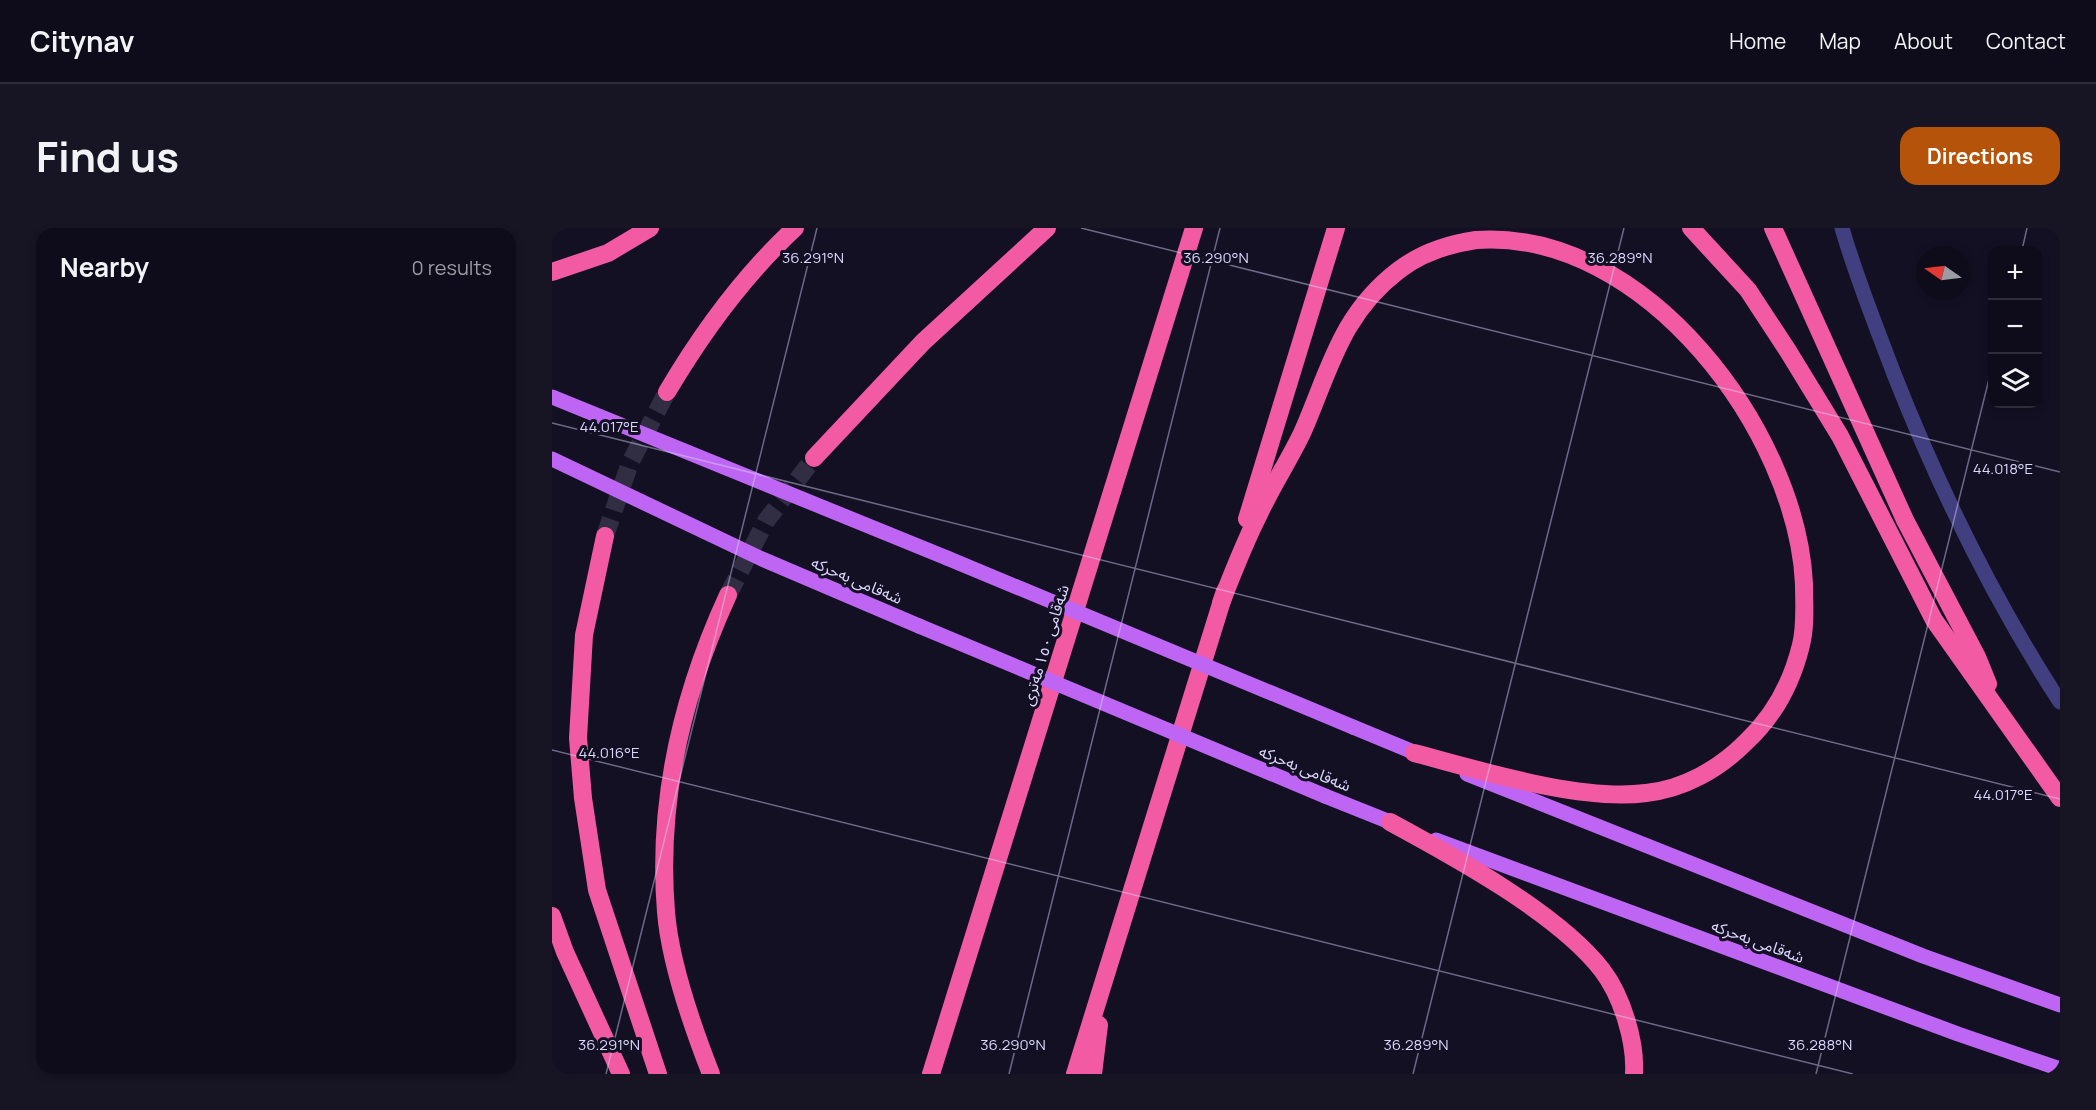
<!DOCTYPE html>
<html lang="en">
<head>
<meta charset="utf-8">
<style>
  :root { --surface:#0e0c1b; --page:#171524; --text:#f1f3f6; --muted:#9b9ba3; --line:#2e2c3a; --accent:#b45309 }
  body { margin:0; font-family:Manrope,"Noto Sans Arabic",sans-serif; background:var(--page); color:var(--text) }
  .controls { position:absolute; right:18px; top:18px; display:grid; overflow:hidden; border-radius:12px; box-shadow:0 3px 9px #0003 }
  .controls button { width:54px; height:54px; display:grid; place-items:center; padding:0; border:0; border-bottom:2px solid var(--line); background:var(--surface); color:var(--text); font:30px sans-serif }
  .compass { position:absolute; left:1364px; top:18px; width:54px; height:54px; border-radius:50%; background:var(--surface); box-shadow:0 3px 9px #0003; rotate:284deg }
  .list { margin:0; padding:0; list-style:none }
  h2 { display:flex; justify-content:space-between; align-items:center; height:78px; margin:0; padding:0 24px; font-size:26px }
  h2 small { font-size:20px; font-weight:400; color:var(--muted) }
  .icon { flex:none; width:33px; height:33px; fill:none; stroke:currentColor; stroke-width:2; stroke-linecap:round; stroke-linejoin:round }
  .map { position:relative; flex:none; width:1508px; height:846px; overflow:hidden; border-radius:18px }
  header { display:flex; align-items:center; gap:36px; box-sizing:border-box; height:84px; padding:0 30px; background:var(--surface); border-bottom:2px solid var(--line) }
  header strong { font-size:28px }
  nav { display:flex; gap:33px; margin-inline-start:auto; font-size:21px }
  .intro { display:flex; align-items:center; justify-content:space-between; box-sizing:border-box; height:144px; padding:0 36px }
  h1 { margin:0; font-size:42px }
  .button { padding:15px 27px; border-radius:18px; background:var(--accent); color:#fff; font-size:21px; font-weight:700 }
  main { display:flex; gap:36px; padding:0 36px }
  aside { flex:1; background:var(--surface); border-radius:18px; box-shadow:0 3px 9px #0003 }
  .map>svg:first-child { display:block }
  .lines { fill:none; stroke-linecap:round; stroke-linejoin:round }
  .motorway-tunnel { stroke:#312e44; stroke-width:18; stroke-dasharray:18 9; stroke-linecap:butt }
  .tertiary { stroke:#413f7f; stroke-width:15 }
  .primary { stroke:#be65f4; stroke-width:15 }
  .motorway { stroke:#f35aa4; stroke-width:18 }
  .primary-bridge { stroke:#be65f4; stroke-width:15 }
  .ticks { fill:none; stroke:#dad6fc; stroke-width:1.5; stroke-opacity:0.45 }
  .labels { text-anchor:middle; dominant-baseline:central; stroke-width:6; stroke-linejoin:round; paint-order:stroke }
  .street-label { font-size:16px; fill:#dad6fc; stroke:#131024 }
  .ticks-label { font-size:15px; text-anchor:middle; fill:#dad6fc; stroke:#131024; stroke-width:6; stroke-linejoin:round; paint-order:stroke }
</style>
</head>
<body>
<header>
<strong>Citynav</strong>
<nav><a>Home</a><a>Map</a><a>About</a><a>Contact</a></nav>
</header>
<div class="intro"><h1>Find us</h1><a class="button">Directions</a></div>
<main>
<aside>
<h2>Nearby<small>0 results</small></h2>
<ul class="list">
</ul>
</aside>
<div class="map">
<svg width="1508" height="846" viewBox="0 0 1508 846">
  <rect width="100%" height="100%" fill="#131024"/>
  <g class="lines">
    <g class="motorway-tunnel">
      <path d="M53,308L78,235L115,164"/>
      <path d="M176,367L214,293L262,230"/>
    </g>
    <path class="tertiary" d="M1290,0C1304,49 1324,98 1342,146C1387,260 1441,371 1508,474"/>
    <g class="primary">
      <path d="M0,169L395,330"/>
      <path d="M0,231L210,331L367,398"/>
      <path d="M801,499L871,528"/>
      <path d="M915,546L1371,728L1508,777"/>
      <path d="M773,568L848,598"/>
      <path d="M884,612L1406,806L1508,841"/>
    </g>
    <g class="motorway">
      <path d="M1139,0L1196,62L1236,123L1288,208L1382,392L1508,570"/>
      <path d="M1221,0L1353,292L1425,429L1436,456"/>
      <path d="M0,44L56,25L98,0"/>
      <path d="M115,164C151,103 191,48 243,0"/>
      <path d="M262,230L371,114L495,0"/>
      <path d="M695,291L784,0"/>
      <path d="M53,308L32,407L26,510L31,570L45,662L106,846"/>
      <path d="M669,375C681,344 693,313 708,284C721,256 738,231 751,203C778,141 789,86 847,42C868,26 897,16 924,12C1094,0 1245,205 1252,356C1252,375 1254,397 1249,417C1240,454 1222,488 1194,514C1167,541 1132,561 1094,565C1029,574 927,542 862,525"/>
      <path d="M838,594C901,628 1007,686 1050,742C1070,768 1084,814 1082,846"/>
      <path d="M0,688L13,724L69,846"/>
      <path d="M159,846C141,800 118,734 114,684C105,574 130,467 176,367"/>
      <path d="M379,846L642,0"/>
      <path d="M523,846L673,363"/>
      <path d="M541,846L547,797"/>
    </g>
    <g class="primary-bridge">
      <path d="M395,330L801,499"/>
      <path d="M367,398L773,568"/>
    </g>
  </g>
  <path class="ticks" d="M529,0L1508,244M1470,22L1475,0M0,195L1508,571M0,522L1301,846M54,846L265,0M457,846L668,0M861,846L1072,0M1264,846L1440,139"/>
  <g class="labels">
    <g class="street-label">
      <text transform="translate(305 352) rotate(23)">شەقامی بەحرکە</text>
      <text transform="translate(493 417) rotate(-73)">شەقامی ١٥٠ مەتری</text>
      <text transform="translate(753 540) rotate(22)">شەقامی بەحرکە</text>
      <text transform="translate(1206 713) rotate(20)">شەقامی بەحرکە</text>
    </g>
  </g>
  <g class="ticks-label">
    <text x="261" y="35">36.291°N</text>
    <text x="664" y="35">36.290°N</text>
    <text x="1068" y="35">36.289°N</text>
    <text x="57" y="204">44.017°E</text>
    <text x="1451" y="246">44.018°E</text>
    <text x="57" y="530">44.016°E</text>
    <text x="1451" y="572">44.017°E</text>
    <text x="57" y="822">36.291°N</text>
    <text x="461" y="822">36.290°N</text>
    <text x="864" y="822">36.289°N</text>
    <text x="1268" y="822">36.288°N</text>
  </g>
</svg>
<div class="controls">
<button>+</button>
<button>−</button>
<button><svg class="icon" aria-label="layers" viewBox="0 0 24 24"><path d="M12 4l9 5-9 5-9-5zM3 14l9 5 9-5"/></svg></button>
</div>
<svg class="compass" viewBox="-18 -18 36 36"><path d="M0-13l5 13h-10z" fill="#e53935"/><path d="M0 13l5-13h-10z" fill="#9b9ba3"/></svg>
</div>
</main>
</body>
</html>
